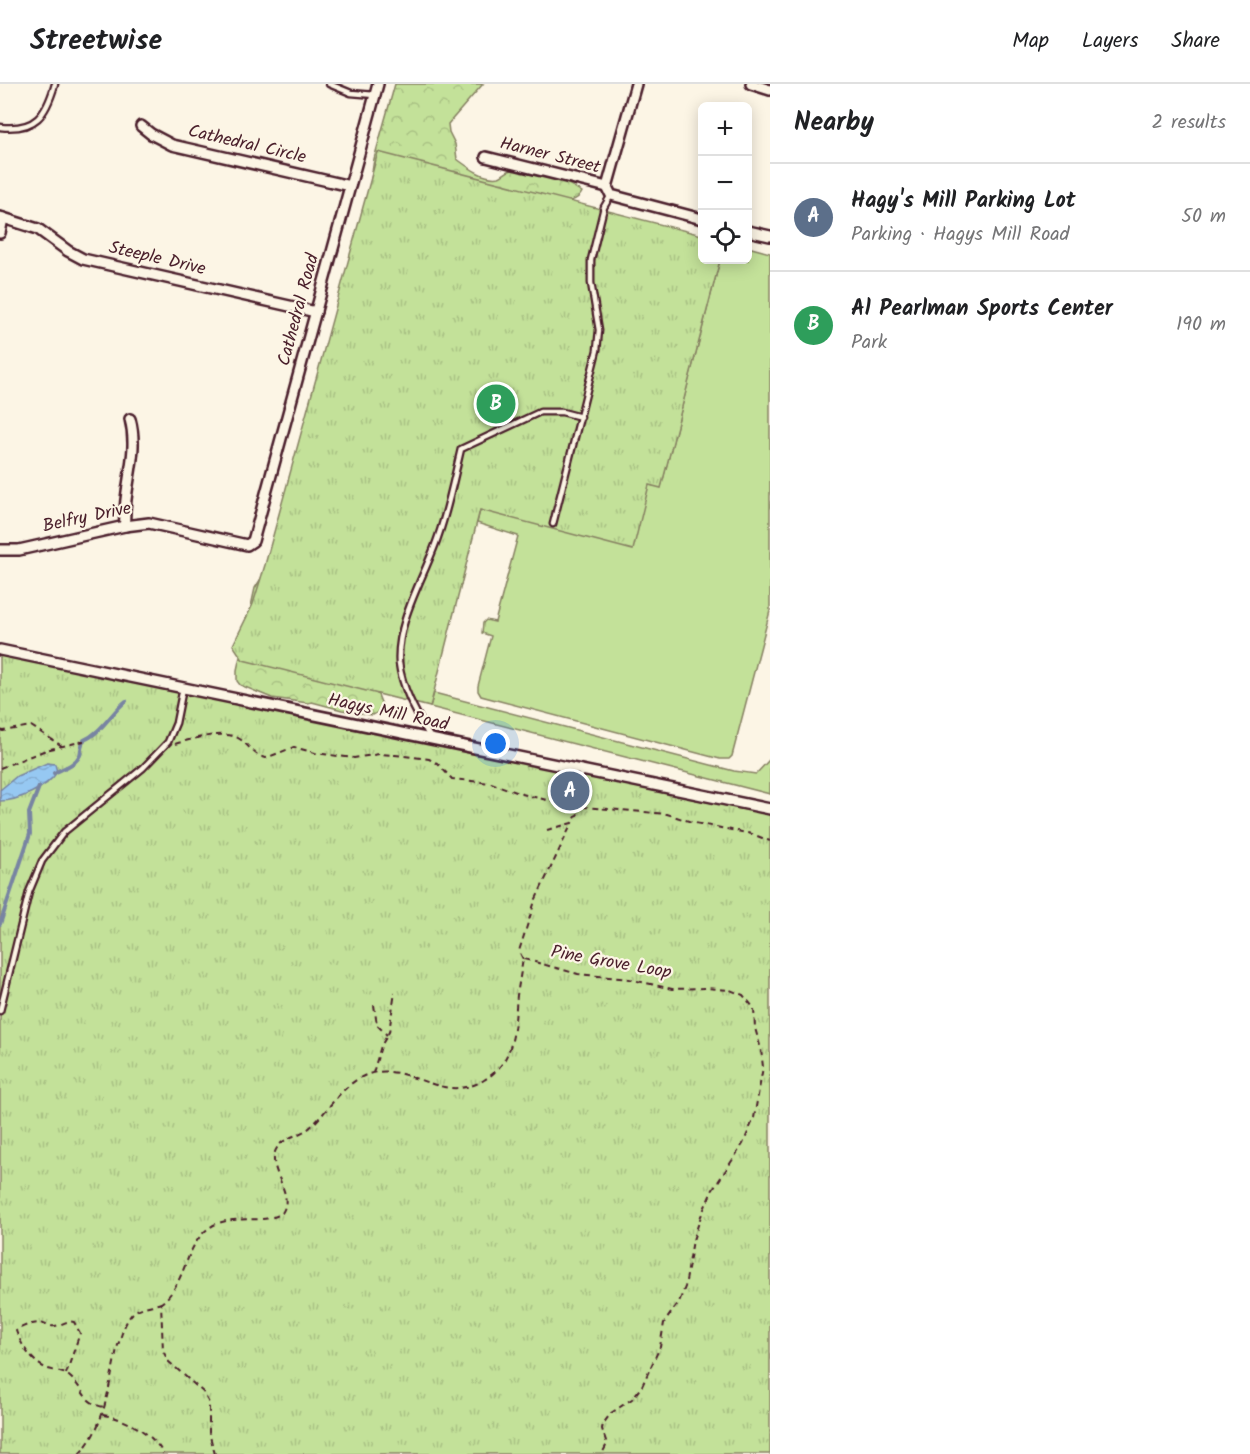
<!DOCTYPE html>
<html lang="en">
<head>
<meta charset="utf-8">
<style>
  :root { --surface:#fff; --page:#f2f2f2; --text:#202124; --muted:#757577; --line:#e0e0e0; --accent:#c8321e }
  body { margin:0; font-family:Kalam,sans-serif; background:var(--page); color:var(--text) }
  .controls { position:absolute; right:18px; top:18px; display:grid; overflow:hidden; border-radius:9px; box-shadow:0 3px 15px #0003 }
  .controls button { width:54px; height:54px; display:grid; place-items:center; padding:0; border:0; border-bottom:2px solid var(--line); background:var(--surface); color:var(--text); font:30px sans-serif }
  .you { position:absolute; left:496px; top:660px; width:21px; height:21px; margin:-15px; border:4px solid #fff; border-radius:50%; background:#1a73e8; box-shadow:0 0 0 9px #1a73e833 }
  .badge { display:grid; place-items:center; width:39px; height:39px; border-radius:50%; background:var(--accent); color:#fff; font-size:20px; font-weight:700 }
  .pin { position:absolute; translate:-50% -50%; border:3px solid #fff; box-shadow:0 2px 6px #0006 }
  .list { margin:0; padding:0; list-style:none }
  h2 { display:flex; justify-content:space-between; align-items:center; height:78px; margin:0; padding:0 24px; font-size:26px }
  h2 small { font-size:20px; font-weight:400; color:var(--muted) }
  .list li { display:grid; grid-template-columns:39px 1fr auto; gap:18px; align-items:center; box-sizing:border-box; height:108px; padding:0 24px; border-top:2px solid var(--line) }
  .list b { display:block; font-size:22px; white-space:nowrap }
  .list p { margin:0; font-size:20px; white-space:nowrap; color:var(--muted) }
  .list em { font-size:20px; font-style:normal; color:var(--muted) }
  .icon { flex:none; width:33px; height:33px; fill:none; stroke:currentColor; stroke-width:2; stroke-linecap:round; stroke-linejoin:round }
  .map { position:relative; flex:none; width:770px; height:1370px; overflow:hidden }
  header { display:flex; align-items:center; gap:36px; box-sizing:border-box; height:84px; padding:0 30px; background:var(--surface); border-bottom:2px solid var(--line) }
  header strong { font-size:28px }
  nav { display:flex; gap:33px; margin-inline-start:auto; font-size:21px }
  main { display:flex }
  aside { flex:1; background:var(--surface) }
  .map>svg:first-child { display:block }
  .green { fill:#c3e199; stroke:#868062; stroke-width:1.5 }
  .forest { fill:url(#forest-crowns); stroke:#868062; stroke-width:1.5 }
  .park { fill:url(#park-tufts); stroke:#868062; stroke-width:1.5 }
  .water { fill:url(#water-waves); stroke:#7884a2; stroke-width:1.5 }
  .lines { fill:none; stroke-linecap:round; stroke-linejoin:round }
  .stream { stroke:#7884a2; stroke-width:4 }
  .service-casing { stroke:#4a1f2b; stroke-width:9 }
  .minor-casing { stroke:#4a1f2b; stroke-width:14 }
  .path { stroke:#4a1f2b; stroke-width:2; stroke-dasharray:6 4.5; stroke-linecap:butt }
  .service { stroke:#fcf5e5; stroke-width:4.5 }
  .minor { stroke:#fcf5e5; stroke-width:9 }
  .labels { text-anchor:middle; dominant-baseline:central; stroke-width:4.5; stroke-linejoin:round; paint-order:stroke }
  .street-label { font-size:18px; fill:#4a1f2b; stroke:#fcf5e5 }
</style>
</head>
<body>
<header>
<strong>Streetwise</strong>
<nav><a>Map</a><a>Layers</a><a>Share</a></nav>
</header>
<main>
<div class="map">
<svg width="770" height="1370" viewBox="0 0 770 1370">
  <defs>
    <pattern id="forest-crowns" width="20" height="18" patternUnits="userSpaceOnUse" patternTransform="scale(1.5)"><rect width="20" height="18" fill="#c3e199"/><path d="M2 6a3 3 0 1 1 6 0M12 15a3 3 0 1 1 6 0" fill="none" stroke="#a9c184"/></pattern>
    <pattern id="park-tufts" width="24" height="20" patternUnits="userSpaceOnUse" patternTransform="scale(1.5)"><rect width="24" height="20" fill="#c3e199"/><path d="M3 7l-1-3M5 7V3M7 7l1-3M15 17l-1-3M17 17v-4M19 17l1-3" fill="none" stroke="#a9c184"/></pattern>
    <pattern id="water-waves" width="16" height="10" patternUnits="userSpaceOnUse" patternTransform="scale(1.5)"><rect width="16" height="10" fill="#96c8f2"/><path d="M0 5q4-4 8 0t8 0" fill="none" stroke="#83abd0"/></pattern>
  </defs>
  <rect width="100%" height="100%" fill="#fcf5e5"/>
  <filter id="ink" filterUnits="userSpaceOnUse"><feTurbulence type="fractalNoise" baseFrequency=".0167" numOctaves="2"/><feDisplacementMap in="SourceGraphic" scale="12" xChannelSelector="R" yChannelSelector="G"/><feConvolveMatrix kernelMatrix="1 2 1 2 8 2 1 2 1" color-interpolation-filters="sRGB"/></filter>
  <g filter="url(#ink)">
    <g class="green">
      <path d="M748,163L770,169V527L732,672L729,675H720L481,612L478,607V602L491,552L482,549L483,539L486,536L495,538L518,452L477,439L480,426L649,401L661,403L720,176H748Z"/>
      <path d="M434,609L734,687L756,690L770,675V710L430,623Z"/>
    </g>
    <g class="forest">
      <path d="M395,0H483L448,40L449,48L455,60L457,75C468,83 484,96 499,93C504,91 506,87 512,86C532,84 566,97 582,108C578,117 569,117 560,119L371,95L374,75Z"/>
      <path d="M262,493L378,611L382,621L377,629L372,631L342,626L312,618L308,619L272,614L240,601L237,597V586L255,504Z"/>
    </g>
    <g class="park">
      <path d="M378,68L702,151V176H720L661,404L649,401L633,466L480,426L430,623L243,576L233,561L253,520L265,481Z"/>
      <path d="M0,571L770,731V1370H0Z"/>
    </g>
    <path class="water" d="M47,679L55,680L57,688C47,704 18,717 0,717V706L17,692Z"/>
    <g class="lines">
      <g class="stream">
        <path d="M54,689C64,684 75,681 80,671C82,665 80,662 84,656C101,649 111,629 126,617"/>
        <path d="M0,840L30,750L29,729L39,703"/>
      </g>
      <g class="service-casing">
        <g id="service">
          <path d="M329,0L351,9L375,11"/>
          <path d="M0,43C36,47 46,31 55,0"/>
          <path d="M553,440L597,266L599,246L591,199V176L604,123L611,111"/>
          <path d="M431,655C418,632 402,606 399,579C396,537 425,492 438,453C448,425 454,394 461,365L540,328H562L581,333"/>
          <path d="M577,709L582,686"/>
          <path d="M0,927L29,808L42,777L64,748L143,684L168,658L176,639L183,604"/>
        </g>
      </g>
      <g class="minor-casing">
        <g id="minor">
          <path d="M636,0L607,103L611,111L702,135"/>
          <path d="M751,0L770,6"/>
          <path d="M141,42L151,50L172,61L350,102"/>
          <path d="M486,73L607,103"/>
          <path d="M0,133L38,145L68,167L83,175L316,228"/>
          <path d="M748,147L770,152"/>
          <path d="M0,149L3,134"/>
          <path d="M125,442C122,405 140,371 130,335"/>
          <path d="M0,466H19L125,442L149,439L247,461L253,457L378,0"/>
          <path d="M0,566L770,725"/>
        </g>
      </g>
      <g class="path">
        <path d="M0,646L3,647L31,642L62,662"/>
        <path d="M175,660C191,655 220,647 236,653C248,658 251,671 266,674L294,663L315,669L354,674L379,670L395,671L429,675L437,679L452,695L491,699L522,710L572,722L667,730L695,739L752,750L770,757"/>
        <path d="M0,684L46,666L84,657"/>
        <path d="M547,746L572,739L579,728L581,717"/>
        <path d="M523,875L519,867L535,817L572,739"/>
        <path d="M524,875L578,890L629,895L672,905L707,904L730,906L743,911L754,924L755,944L761,965L763,983L754,1034L743,1060L712,1107L701,1132L693,1156L685,1203L679,1218L664,1239L660,1263L642,1302L632,1315L611,1329L603,1340L602,1345L607,1360L602,1370"/>
        <path d="M374,921L377,941L387,951"/>
        <path d="M373,989L381,962L389,948L395,908"/>
        <path d="M66,1290L80,1249L74,1238C65,1236 63,1241 55,1242C49,1243 45,1240 40,1239C32,1239 22,1242 16,1247C22,1262 32,1279 48,1285C55,1287 65,1288 70,1293C84,1305 83,1319 104,1323"/>
        <path d="M103,1331C124,1334 154,1349 163,1370"/>
        <path d="M79,1370C106,1344 109,1297 118,1261C122,1250 125,1236 134,1228C142,1222 152,1222 161,1219"/>
        <path d="M215,1370L209,1349V1319L203,1308L169,1278L163,1267L161,1219C186,1201 184,1162 209,1144C231,1128 263,1142 282,1129C297,1107 260,1081 280,1060C288,1053 299,1051 308,1045C330,1027 345,992 378,988C400,985 423,999 444,1003C458,1006 473,1003 484,996C516,977 514,944 517,911C519,899 521,887 523,875"/>
      </g>
      <use href="#service" class="service"/>
      <use href="#minor" class="minor"/>
    </g>
  </g>
  <g class="labels">
    <g class="street-label">
      <text transform="translate(247 61) rotate(13)">Cathedral Circle</text>
      <text transform="translate(550 72) rotate(14)">Harner Street</text>
      <text transform="translate(157 175) rotate(13)">Steeple Drive</text>
      <text transform="translate(299 226) rotate(-75)">Cathedral Road</text>
      <text transform="translate(87 434) rotate(-12)">Belfry Drive</text>
      <text transform="translate(388 629) rotate(12)">Hagys Mill Road</text>
      <text transform="translate(611 879) rotate(10)">Pine Grove Loop</text>
    </g>
  </g>
</svg>
<div class="controls">
<button>+</button>
<button>−</button>
<button><svg class="icon" aria-label="locate" viewBox="0 0 24 24"><circle cx="12" cy="12" r="6"/><path d="M12 2v4M12 18v4M2 12h4M18 12h4"/></svg></button>
</div>
<div class="you"></div>
<div class="pin badge" style="left:570px;top:707px;background:#5c6f8a">A</div>
<div class="pin badge" style="left:496px;top:320px;background:#2e9e5b">B</div>
</div>
<aside>
<h2>Nearby<small>2 results</small></h2>
<ul class="list">
<li><span class="badge" style="background:#5c6f8a">A</span><div><b>Hagy's Mill Parking Lot</b><p>Parking · Hagys Mill Road</p></div><em>50 m</em></li>
<li><span class="badge" style="background:#2e9e5b">B</span><div><b>Al Pearlman Sports Center</b><p>Park</p></div><em>190 m</em></li>
</ul>
</aside>
</main>
</body>
</html>
